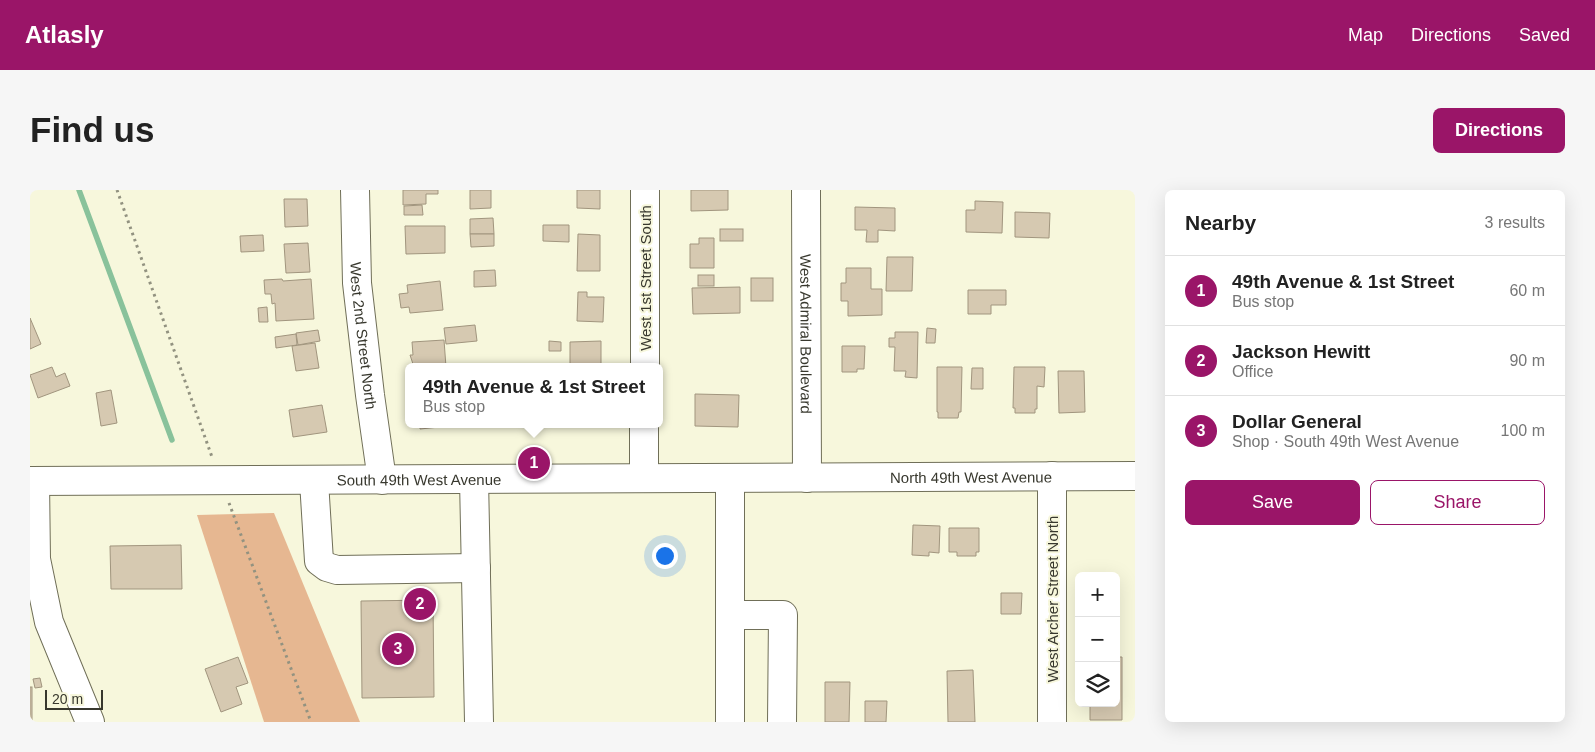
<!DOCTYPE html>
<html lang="en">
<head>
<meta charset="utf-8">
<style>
  :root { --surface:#fff; --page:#f6f6f6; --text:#222; --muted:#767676; --line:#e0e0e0; --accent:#9a1568 }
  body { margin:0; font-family:Arial,sans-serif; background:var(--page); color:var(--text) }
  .controls { position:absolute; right:15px; bottom:15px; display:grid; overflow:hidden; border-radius:8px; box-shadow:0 5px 20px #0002 }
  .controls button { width:45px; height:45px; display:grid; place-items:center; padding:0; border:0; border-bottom:1px solid var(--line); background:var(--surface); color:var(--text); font:25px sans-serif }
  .scale { position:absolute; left:15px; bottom:12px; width:58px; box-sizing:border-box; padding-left:5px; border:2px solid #38382e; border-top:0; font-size:14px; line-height:18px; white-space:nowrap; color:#38382e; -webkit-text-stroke:4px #f7f7dc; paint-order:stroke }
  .you { position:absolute; left:634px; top:365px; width:18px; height:18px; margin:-12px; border:4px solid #fff; border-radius:50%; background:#1a73e8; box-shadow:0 0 0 8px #1a73e833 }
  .badge { display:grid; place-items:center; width:32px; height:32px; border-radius:50%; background:var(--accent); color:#fff; font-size:16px; font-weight:700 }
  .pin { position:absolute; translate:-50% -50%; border:2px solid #fff; box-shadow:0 1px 5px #0006 }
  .popup { position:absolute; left:375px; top:173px; width:258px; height:65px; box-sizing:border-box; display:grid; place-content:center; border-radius:8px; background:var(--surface); filter:drop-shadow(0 1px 4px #0005); font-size:16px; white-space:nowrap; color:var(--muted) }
  .popup b { font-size:19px; color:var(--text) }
  .popup::after { content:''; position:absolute; left:50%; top:100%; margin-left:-10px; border:10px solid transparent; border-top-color:var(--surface) }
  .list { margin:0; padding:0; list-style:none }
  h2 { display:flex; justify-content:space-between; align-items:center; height:65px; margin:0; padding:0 20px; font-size:21px }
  h2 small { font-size:16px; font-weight:400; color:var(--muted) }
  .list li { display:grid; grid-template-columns:32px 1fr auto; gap:15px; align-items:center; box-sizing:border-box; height:70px; padding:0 20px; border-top:1px solid var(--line) }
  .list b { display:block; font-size:19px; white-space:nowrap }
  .list p { margin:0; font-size:16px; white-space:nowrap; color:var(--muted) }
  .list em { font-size:16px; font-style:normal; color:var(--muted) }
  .actions { display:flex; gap:10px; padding:15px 20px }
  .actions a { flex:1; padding:11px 0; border:1px solid var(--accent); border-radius:8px; text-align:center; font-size:18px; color:var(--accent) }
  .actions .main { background:var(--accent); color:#fff }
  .icon { flex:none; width:28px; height:28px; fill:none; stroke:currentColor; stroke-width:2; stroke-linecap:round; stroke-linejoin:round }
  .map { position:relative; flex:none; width:1105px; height:532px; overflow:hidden; border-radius:8px }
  header { display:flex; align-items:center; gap:30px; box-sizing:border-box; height:70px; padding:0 25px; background:var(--accent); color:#fff }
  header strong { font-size:24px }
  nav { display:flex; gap:28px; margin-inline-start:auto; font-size:18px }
  .intro { display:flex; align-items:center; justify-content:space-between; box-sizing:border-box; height:120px; padding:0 30px }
  h1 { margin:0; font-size:35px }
  .button { padding:12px 22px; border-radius:8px; background:var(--accent); color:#fff; font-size:18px; font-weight:700 }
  main { display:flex; gap:30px; padding:0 30px }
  aside { flex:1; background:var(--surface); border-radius:8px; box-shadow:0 5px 20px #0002 }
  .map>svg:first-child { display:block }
  .green { fill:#e6b791 }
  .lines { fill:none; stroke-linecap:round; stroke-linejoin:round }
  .stream { stroke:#89c29b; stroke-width:5.5 }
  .building { fill:#d6c9b1; stroke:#a1957e }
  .minor-casing { stroke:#706f58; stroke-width:30 }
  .path { stroke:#929280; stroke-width:3; stroke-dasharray:2.5 4; stroke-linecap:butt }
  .minor { stroke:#fff; stroke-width:28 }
  .labels { text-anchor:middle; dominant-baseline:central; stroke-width:4; stroke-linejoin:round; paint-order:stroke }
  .street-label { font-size:15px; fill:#38382e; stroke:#f7f7dc }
</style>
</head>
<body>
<header>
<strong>Atlasly</strong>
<nav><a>Map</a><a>Directions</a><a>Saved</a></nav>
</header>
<div class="intro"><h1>Find us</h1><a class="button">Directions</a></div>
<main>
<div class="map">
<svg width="1105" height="532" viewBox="0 0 1105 532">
  <rect width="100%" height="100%" fill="#f7f7dc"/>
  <path class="green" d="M244,323L330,532H234L167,325Z"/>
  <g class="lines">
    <path class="stream" d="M49,0L142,250"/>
  </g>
  <g class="building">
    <path d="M373,0H408V4H396V14L373,15Z"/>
    <path d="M440,0H461V18L440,19Z"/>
    <path d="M547,0H570V19L547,18Z"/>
    <path d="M661,0H698V20L661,21Z"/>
    <path d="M254,9H277L278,36L255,37Z"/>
    <path d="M945,11L973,12L972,43L936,42V20H945Z"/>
    <path d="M392,15L393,25H374V16Z"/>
    <path d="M825,17L865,18V41L848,40V52H836L837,40H825Z"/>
    <path d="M985,22L1020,23L1019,48L985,47Z"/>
    <path d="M463,28L464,44H440V29Z"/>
    <path d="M513,35H539V52L513,51Z"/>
    <path d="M375,36H415V63L376,64Z"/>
    <rect x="690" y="39" width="23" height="12"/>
    <path d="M440,44H464V56L441,57Z"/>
    <path d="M548,44L570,45V81H547Z"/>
    <path d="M233,45L234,61L211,62L210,46Z"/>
    <path d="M669,48H684V78H660V54H669Z"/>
    <path d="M278,53L280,82L256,83L254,54Z"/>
    <path d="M857,67H883L882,101H856Z"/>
    <path d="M816,78H841V99H852V125L818,126V111H811V93H816Z"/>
    <path d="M465,80L466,96L444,97V81Z"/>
    <rect x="668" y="85" width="16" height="11"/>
    <rect x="721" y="88" width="22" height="23"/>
    <path d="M252,89L253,91L281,89L284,129L246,131L245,113L242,114L241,104H235L234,90Z"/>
    <path d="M410,91L413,120L380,123L379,117L371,118L369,104L378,103L377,95Z"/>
    <path d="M710,97V123L663,124L662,98Z"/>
    <path d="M938,100H976V115H961V124H938Z"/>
    <path d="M548,102H557V107H574L573,132L547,131Z"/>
    <path d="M237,117L238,132H229L228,118Z"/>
    <path d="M0,128L11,154L0,159Z"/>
    <path d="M445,135L447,151L416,154L414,138Z"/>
    <path d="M897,138L906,139L905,153H896Z"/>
    <path d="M288,140L290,151L268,155L266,143Z"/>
    <path d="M865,142H888L887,188L875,187L876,181H864L865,157H859V148H865Z"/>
    <path d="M266,144L267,155L246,158L245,147Z"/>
    <path d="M414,150L416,177H384L380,165H383L382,152Z"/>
    <path d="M519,151L531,152V161H519Z"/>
    <path d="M571,151V177H540V152Z"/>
    <path d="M285,153L289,178L266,181L262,156Z"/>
    <path d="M812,156H835L834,179H827V182H812Z"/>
    <path d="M22,177L26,187L35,183L40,196L8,208L0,185Z"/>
    <path d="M907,177H932L931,222H929L928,228H908V222H907Z"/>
    <path d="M984,177H1015L1014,197L1007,196V219H1005V223H985V218H983Z"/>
    <path d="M942,178H953V199H941Z"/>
    <path d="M1028,181H1054L1055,222L1029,223Z"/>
    <path d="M81,200L87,233L71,236L66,203Z"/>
    <path d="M665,204L709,205L708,237L665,236Z"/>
    <path d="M292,215L297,242L263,247L259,220Z"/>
    <path d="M390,234H429V235L390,239Z"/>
    <path d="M883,335L910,336L909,363L899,362V366L882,365Z"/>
    <path d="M919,338H949V362H946V366H927V362H919Z"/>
    <path d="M151,355L152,399H81L80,356Z"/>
    <path d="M971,403H992L991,424H971Z"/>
    <path d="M403,410L404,507L332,508L331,411Z"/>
    <path d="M208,467L218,493L206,497L212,514L191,522L175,479Z"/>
    <path d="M1086,467H1092V530H1060V513H1086Z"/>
    <path d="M943,480L945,532H918L917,481Z"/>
    <path d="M10,488L12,497L5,498L3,489Z"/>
    <path d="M795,492H820L819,532H795Z"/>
    <rect x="0" y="497" width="2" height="35"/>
    <path d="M835,511H857L856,532H835Z"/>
  </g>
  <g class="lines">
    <g class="minor-casing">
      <g id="minor">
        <path id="s1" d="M325,0L327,93L340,205L352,290"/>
        <path id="s2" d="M776,0L777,288"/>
        <path d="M615,177V0"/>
        <path d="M1022,286V532"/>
        <path d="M614,288V234"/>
        <path d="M700,288V532"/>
        <path d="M444,289L449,532"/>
        <path id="s3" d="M0,291L1105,286"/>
        <path d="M5,291L6,369L19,432L60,532"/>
        <path d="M284,291L289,371L297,377L307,380L446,378"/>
        <path d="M700,425H753L752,532"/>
      </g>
    </g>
    <g class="path">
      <path d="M87,0L182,267"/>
      <path d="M199,313L281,532"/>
    </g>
    <use href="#minor" class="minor"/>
  </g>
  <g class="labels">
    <g class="street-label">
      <text transform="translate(615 88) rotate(-90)">West 1st Street South</text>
      <text stroke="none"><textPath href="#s2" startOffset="144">West Admiral Boulevard</textPath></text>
      <text stroke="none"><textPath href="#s1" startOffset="146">West 2nd Street North</textPath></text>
      <text stroke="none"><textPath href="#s3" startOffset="941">North 49th West Avenue</textPath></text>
      <text stroke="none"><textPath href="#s3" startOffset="389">South 49th West Avenue</textPath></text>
      <text transform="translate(1022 409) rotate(-90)">West Archer Street North</text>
    </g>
  </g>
</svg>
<div class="controls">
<button>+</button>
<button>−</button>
<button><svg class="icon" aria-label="layers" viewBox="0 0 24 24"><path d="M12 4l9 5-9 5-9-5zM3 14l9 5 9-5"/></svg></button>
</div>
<div class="scale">20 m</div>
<div class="you"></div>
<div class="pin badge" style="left:504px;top:273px">1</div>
<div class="popup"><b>49th Avenue &amp; 1st Street</b>Bus stop</div>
<div class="pin badge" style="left:390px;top:414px">2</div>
<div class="pin badge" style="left:368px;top:459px">3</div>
</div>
<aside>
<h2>Nearby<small>3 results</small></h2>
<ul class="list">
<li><span class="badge">1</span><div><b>49th Avenue &amp; 1st Street</b><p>Bus stop</p></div><em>60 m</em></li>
<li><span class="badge">2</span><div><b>Jackson Hewitt</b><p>Office</p></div><em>90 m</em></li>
<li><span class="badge">3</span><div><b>Dollar General</b><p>Shop · South 49th West Avenue</p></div><em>100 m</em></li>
</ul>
<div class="actions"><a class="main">Save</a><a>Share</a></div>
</aside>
</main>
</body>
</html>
